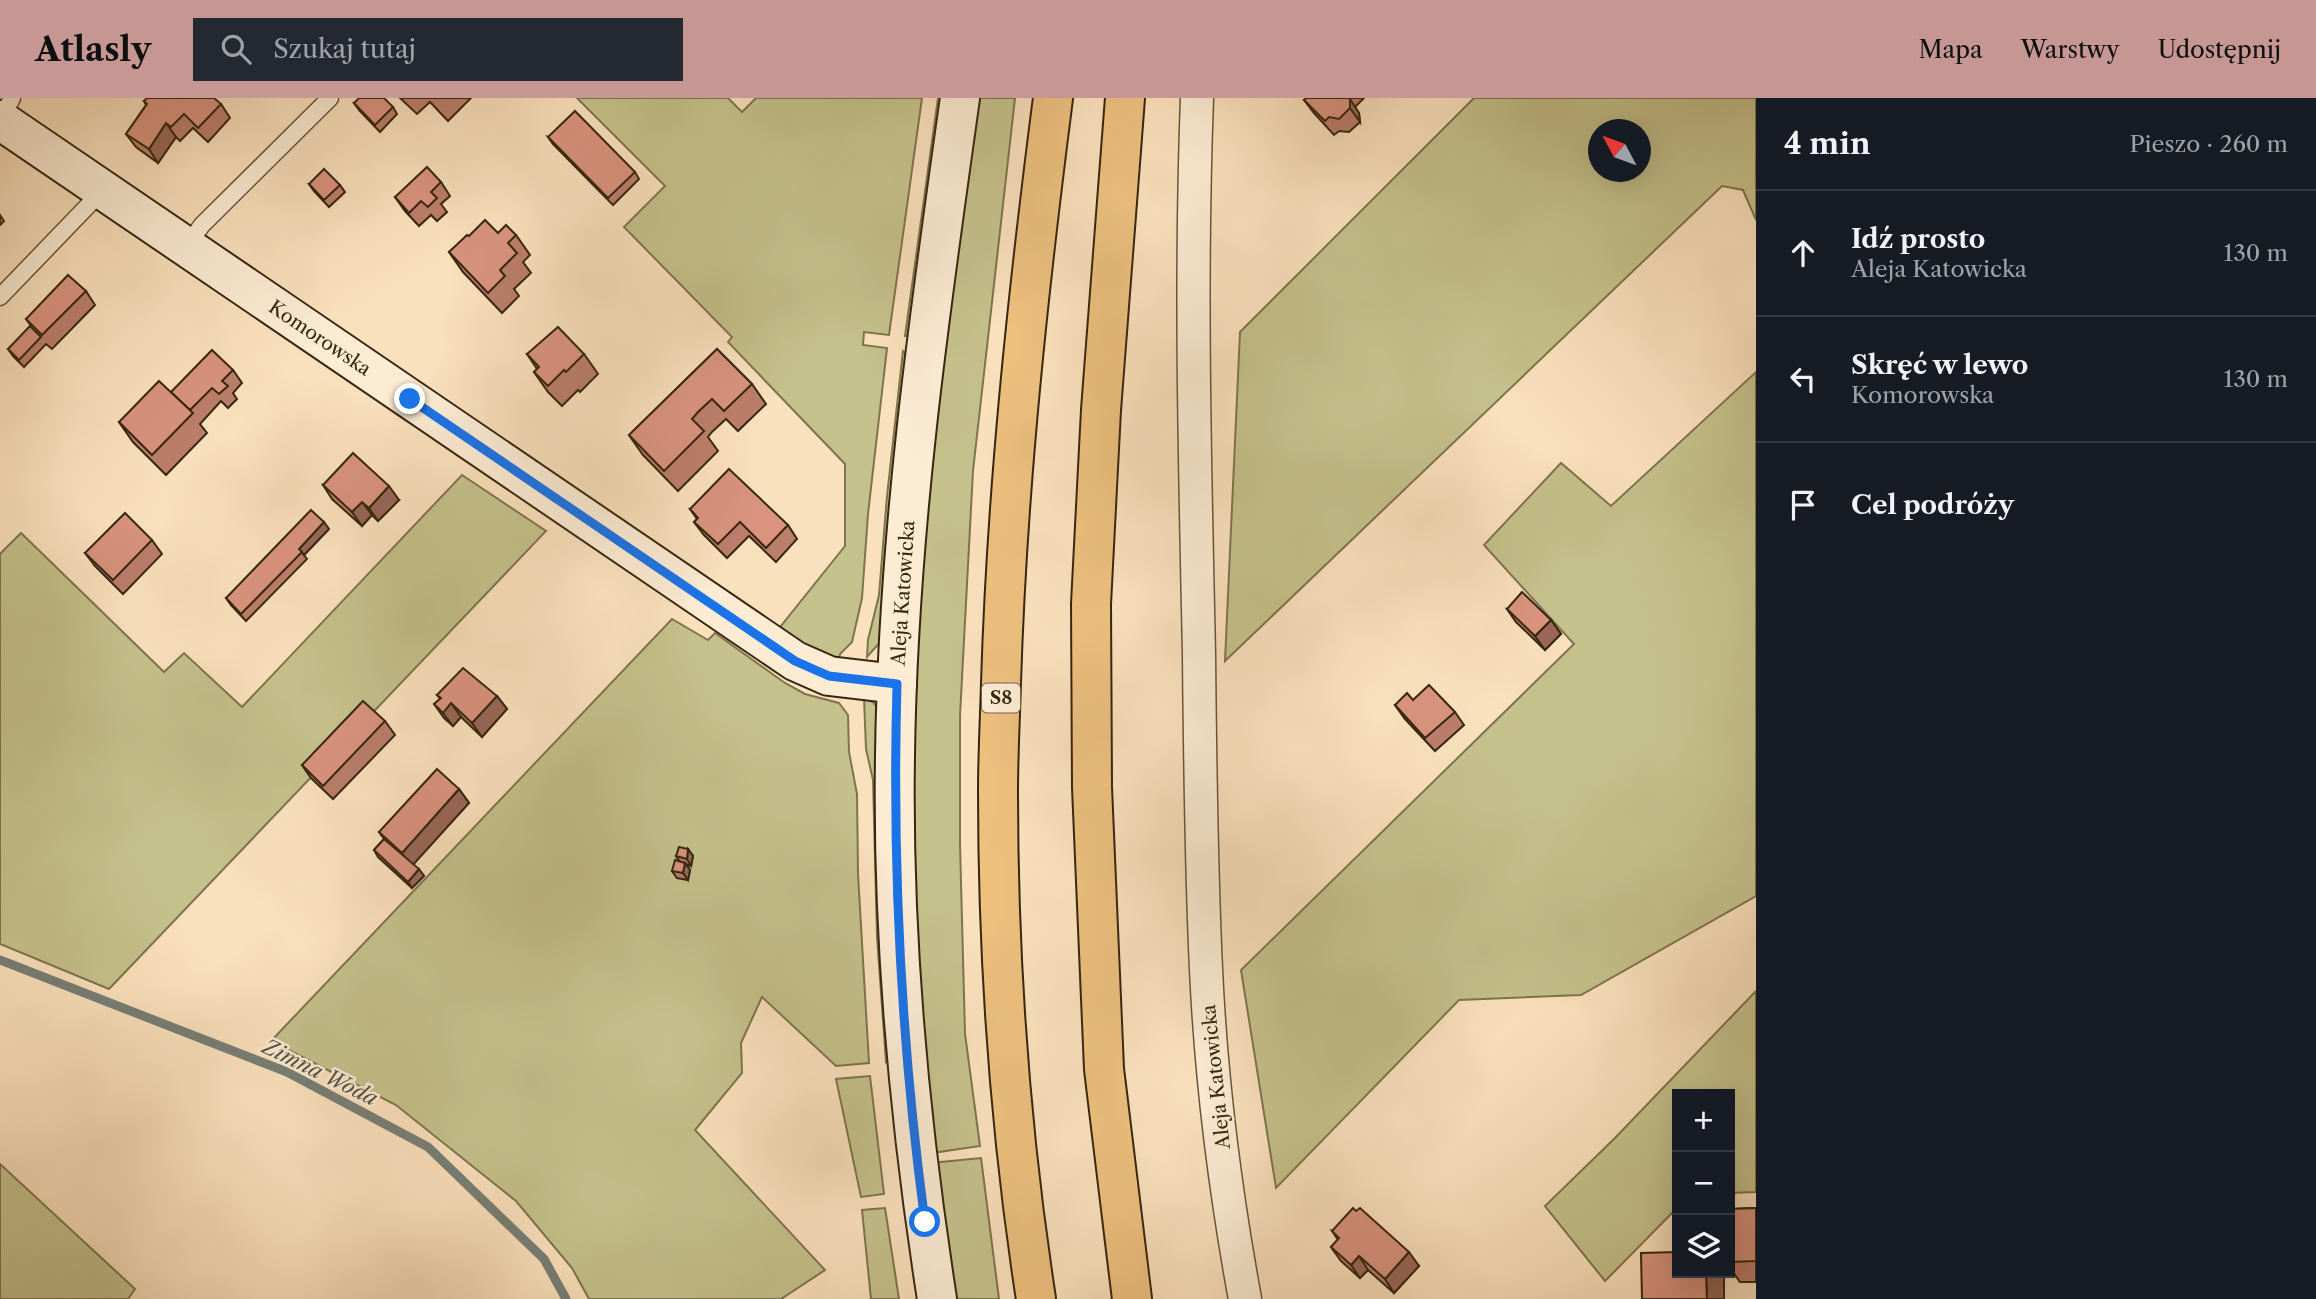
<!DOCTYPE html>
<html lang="pl">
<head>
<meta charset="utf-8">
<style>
  :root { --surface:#171b24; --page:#242831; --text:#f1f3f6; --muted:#9ea1a6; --line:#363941; --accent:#c59692 }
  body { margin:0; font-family:"Libre Caslon Text",serif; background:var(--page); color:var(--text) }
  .controls { position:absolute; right:21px; bottom:21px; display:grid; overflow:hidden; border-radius:0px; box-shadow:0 7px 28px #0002 }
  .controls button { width:63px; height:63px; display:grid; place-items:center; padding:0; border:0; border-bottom:2px solid var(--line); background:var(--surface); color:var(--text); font:35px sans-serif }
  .compass { position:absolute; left:1588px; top:21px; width:63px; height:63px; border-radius:50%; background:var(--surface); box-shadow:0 7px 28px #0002; rotate:311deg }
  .stop { position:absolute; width:21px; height:21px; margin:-16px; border:5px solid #1a73e8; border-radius:50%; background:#fff }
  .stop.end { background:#1a73e8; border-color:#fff; box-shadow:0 2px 7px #0008 }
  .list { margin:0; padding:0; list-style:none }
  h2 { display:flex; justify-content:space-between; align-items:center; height:91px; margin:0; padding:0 28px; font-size:30px }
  h2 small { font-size:23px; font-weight:400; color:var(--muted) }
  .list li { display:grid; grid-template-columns:46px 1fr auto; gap:21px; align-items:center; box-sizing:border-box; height:126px; padding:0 28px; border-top:2px solid var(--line) }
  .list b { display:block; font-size:26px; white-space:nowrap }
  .list p { margin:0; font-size:23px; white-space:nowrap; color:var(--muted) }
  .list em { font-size:23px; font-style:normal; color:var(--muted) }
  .icon { flex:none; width:38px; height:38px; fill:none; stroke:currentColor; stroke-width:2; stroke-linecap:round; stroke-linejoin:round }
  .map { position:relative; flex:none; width:1756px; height:1201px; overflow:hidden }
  header { display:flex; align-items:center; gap:42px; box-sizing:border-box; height:98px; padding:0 35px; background:var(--accent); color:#111 }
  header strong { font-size:33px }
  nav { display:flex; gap:38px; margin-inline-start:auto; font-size:24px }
  .search { width:490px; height:63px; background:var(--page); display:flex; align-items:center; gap:18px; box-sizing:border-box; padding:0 24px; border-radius:0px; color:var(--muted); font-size:26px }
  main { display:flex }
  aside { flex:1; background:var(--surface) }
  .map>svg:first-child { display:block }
  .green { fill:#c5c18c; stroke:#7e744e; stroke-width:2; fill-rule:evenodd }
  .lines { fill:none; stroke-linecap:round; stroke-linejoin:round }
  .stream { stroke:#777f77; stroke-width:9 }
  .lane-casing { stroke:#68553b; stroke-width:19 }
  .street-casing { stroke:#68553b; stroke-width:35 }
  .secondary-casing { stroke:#372610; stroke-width:42 }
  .highway-casing { stroke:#372610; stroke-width:42 }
  .lane { stroke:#fcecd4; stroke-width:16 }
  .street { stroke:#fcecd4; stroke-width:32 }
  .secondary { stroke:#fcecd4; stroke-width:38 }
  .highway { stroke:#edc07e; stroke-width:38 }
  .wall { fill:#bb7e6c; stroke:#372610; stroke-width:2 }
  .shaded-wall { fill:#986758; stroke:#372610; stroke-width:2 }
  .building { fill:#d9937e; stroke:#372610; stroke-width:2 }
  .route { stroke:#1a73e8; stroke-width:9 }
  .labels { text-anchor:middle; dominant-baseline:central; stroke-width:5; stroke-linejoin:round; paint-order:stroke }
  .shield { fill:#fcecd4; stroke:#72614b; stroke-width:2 }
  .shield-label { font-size:18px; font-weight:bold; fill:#372610 }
  .street-label { font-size:19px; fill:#372610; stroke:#fcecd4 }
  .water-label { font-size:21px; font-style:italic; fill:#575343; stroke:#fcecd4 }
</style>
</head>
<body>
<header>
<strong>Atlasly</strong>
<div class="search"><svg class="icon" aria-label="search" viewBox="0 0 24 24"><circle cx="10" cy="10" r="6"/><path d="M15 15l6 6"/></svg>Szukaj tutaj</div>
<nav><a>Mapa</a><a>Warstwy</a><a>Udostępnij</a></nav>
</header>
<main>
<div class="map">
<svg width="1756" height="1201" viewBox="0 0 1756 1201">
  <rect width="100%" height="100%" fill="#fae1bd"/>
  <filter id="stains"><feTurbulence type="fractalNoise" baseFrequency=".00286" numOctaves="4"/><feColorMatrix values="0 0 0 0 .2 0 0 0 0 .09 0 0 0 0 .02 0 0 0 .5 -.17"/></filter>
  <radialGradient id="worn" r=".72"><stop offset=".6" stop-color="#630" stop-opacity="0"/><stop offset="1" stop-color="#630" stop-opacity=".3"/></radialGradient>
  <g class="green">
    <path d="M577,0H728L742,14L756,0H922L889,237L864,234L863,247L887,250L868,416L862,500L852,544L840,556L839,563L777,533L845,448V366L728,244L732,239L624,129L665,88Z"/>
    <path d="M938,0H947L910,237L905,238Z"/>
    <path d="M976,0H1015L973,373L960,618V746L965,936L980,1048L932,1055L911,808L918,499L931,332Z"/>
    <path d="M1474,0H1756V122L1743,92L1722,88L1225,563L1240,234ZM1598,32H1640V74H1598Z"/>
    <path d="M903,253L908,257L882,542L867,559L868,542L879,497L887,398Z"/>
    <path d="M1756,274V798L1581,897L1459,902L1276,1090L1241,872L1574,546L1484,447L1561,365L1611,408Z"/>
    <path d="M462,377L546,433L109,891L0,846V456L21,435L164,574L184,555L242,609Z"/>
    <path d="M672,521L708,542L715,535L785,585L805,596L839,605L848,617L849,654L857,696L858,776L869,965L836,968L762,899L741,945L742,975L695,1032L825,1172L781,1201H589L572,1170L516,1103L396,1007L271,943Z"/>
    <path d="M864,600L873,604L880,613L890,960L886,964L877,839L873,682L866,651Z"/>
    <path d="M1756,893V1094L1730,1095V996H1677V1110L1605,1183L1545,1108L1615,1040Z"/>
    <path d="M870,978L884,1096L861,1099L836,981Z"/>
    <path d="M981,1060L999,1201H953L931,1065Z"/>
    <path d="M0,1066L135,1191L128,1201H0Z"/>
    <path d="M885,1110L899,1201H871L862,1112Z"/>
  </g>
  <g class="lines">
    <path class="stream" d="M0,862L287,974L428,1049L544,1161L566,1201"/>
    <g class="lane-casing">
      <g id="lane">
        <path d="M0,23L12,0"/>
        <path d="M186,149L202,127L330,0"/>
        <path d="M0,199L103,92"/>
      </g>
    </g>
    <g class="street-casing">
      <path id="street" d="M1197,0C1190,185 1195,371 1199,556C1200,661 1201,766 1206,871C1211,981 1225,1092 1245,1201"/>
    </g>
    <g class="secondary-casing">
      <g id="secondary">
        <path d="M0,22L795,563L829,578L897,586"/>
        <path d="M937,1201C909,1021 892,840 895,657C898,436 929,218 960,0"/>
      </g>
    </g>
    <g class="highway-casing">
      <g id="highway">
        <path d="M1125,0L1101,312L1091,506L1092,689L1104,971L1132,1201"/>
        <path d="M1036,1201C1010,1033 998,864 998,694C998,658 1000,621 1001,585C1007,389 1028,194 1053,0"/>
      </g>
    </g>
    <use href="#lane" class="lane"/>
    <use href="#street" class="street"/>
    <use href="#secondary" class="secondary"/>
    <use href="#highway" class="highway"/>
  </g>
  <g class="wall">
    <path d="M400,0H471L448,23L430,4L417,16Z"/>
    <path d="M1307,0H1364L1355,9L1359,15L1360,24L1349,34L1339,33L1334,37L1314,15L1304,2Z"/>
    <path d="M144,3L221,6L230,20L208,44L193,30L180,43L176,39L158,65L136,49L126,36L146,7Z"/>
    <path d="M354,5L393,9L397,16L380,34L359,12Z"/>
    <path d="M548,39L635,74L639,81L613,107L553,46Z"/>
    <path d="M441,84L450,98L441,106L447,114L437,123L431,117L419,128L405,113L395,99Z"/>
    <path d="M309,86L340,87L345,94L329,109L314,93Z"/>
    <path d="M0,117L4,123L0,127Z"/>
    <path d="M498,135L516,137L530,157L523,164L531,175L514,191L519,198L502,215L463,174L449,154L469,138Z"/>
    <path d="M86,193L95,207L52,251L46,246L24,269L13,258L8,251L31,228L26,221Z"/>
    <path d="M717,251L752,286L766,306L738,333L726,321L712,334L708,339L718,353L678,393L643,357L629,337Z"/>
    <path d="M527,256H584L598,276L580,294L578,292L562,308L548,294L534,274L537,271Z"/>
    <path d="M233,272L242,285L233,295L237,301L228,310L221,303L200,326L207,335L166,377L133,344L119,324L171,294Z"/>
    <path d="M323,387L399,402L378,423L372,417L362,428L332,401Z"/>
    <path d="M690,411L788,427L797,441L776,464L749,438L727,460L704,437L694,424L697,421Z"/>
    <path d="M329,431L304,457L307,461L246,523L231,507L226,500Z"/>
    <path d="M152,442L162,456L123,496L95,468L85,455Z"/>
    <path d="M1507,511L1551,522L1561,536L1545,552L1516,524Z"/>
    <path d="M437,597L497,598L507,611L482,639L461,619L453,628L444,620L434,606L440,601Z"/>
    <path d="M1413,602L1455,614L1464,627L1435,653L1405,621L1395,607Z"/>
    <path d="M385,623L395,637L333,701L311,680L302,667Z"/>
    <path d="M459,691L469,705L413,766L424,778L412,790L378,759L374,752L384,741L379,734Z"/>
    <path d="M688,751L693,758L691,768L686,766L690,772L688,782L677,780L672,773L680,764L676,758Z"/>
    <path d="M1756,1110V1184H1740L1730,1170V1111Z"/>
    <path d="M1332,1133L1419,1168L1394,1195L1368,1172L1360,1180L1341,1163L1331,1149L1338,1142Z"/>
  </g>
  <g class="shaded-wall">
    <path d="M1350,1L1359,15L1360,24L1350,10Z"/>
    <path d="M166,25L176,39L158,65L149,51Z"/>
    <path d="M389,388L399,402L378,423L369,410Z"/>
    <path d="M362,404L372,417L362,428L352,414Z"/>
    <path d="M324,424L329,431L304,457L299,451Z"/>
    <path d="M1551,522L1561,536L1545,552L1535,538Z"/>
    <path d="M497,598L507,611L482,639L472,625Z"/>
    <path d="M451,605L461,619L453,628L443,615Z"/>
    <path d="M459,691L469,705L411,769L402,755Z"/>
    <path d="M688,751L693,758L691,768L687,761Z"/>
    <path d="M685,765L690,772L688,782L683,775Z"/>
    <path d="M419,771L424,778L412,790L408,784Z"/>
    <path d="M1409,1154L1419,1168L1394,1195L1385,1181Z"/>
    <path d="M1359,1158L1368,1172L1360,1180L1351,1167Z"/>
    <path d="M1706,1175H1721L1724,1180V1201H1707Z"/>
  </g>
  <g class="building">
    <path d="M147,0H214L221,6L198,30L184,16L171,29L166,25L149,51L126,36L147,6L144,3Z"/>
    <path d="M359,0H384L393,9L375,27L354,5Z"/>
    <path d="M1307,0H1348L1350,1V10L1339,21L1329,19L1325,23L1304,2Z"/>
    <path d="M575,13L635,74L608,100L548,39Z"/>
    <path d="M427,69L441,84L431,94L437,100L428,109L421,103L409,115L395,99Z"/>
    <path d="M324,71L340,87L324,102L309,86Z"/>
    <path d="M485,122L498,135L506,127L516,137L508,145L517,155L500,172L505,178L488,195L449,154L467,137L469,138Z"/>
    <path d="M68,177L86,193L42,237L26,221Z"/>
    <path d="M30,228L41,239L19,262L8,251Z"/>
    <path d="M558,229L584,256L566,274L564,272L548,288L534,274L539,269L527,256Z"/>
    <path d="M717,251L752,286L724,313L712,301L698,314L692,321L704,333L664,373L629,337Z"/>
    <path d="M212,252L233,272L222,283L228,288L219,296L212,290L190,312L171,294Z"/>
    <path d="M159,283L193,315L152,357L119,324Z"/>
    <path d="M353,355L389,388L369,410L362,404L352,414L323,387Z"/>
    <path d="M729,371L788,427L766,450L740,424L718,446L694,424L698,420L690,411Z"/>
    <path d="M311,412L324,424L299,451L302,454L241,516L226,500Z"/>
    <path d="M125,415L152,442L113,482L85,455Z"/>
    <path d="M1522,494L1551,522L1535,538L1507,511Z"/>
    <path d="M463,570L497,598L472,625L451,605L443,615L434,606L441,600L437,597Z"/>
    <path d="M1429,587L1455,614L1425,640L1395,607L1407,595L1413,602Z"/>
    <path d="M363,603L385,623L323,688L302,667Z"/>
    <path d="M437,671L459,691L402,755L379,734Z"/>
    <path d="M384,741L419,771L408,784L374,752Z"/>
    <path d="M679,749L688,751L687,761L676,758Z"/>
    <path d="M675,762L685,765L683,775L672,773Z"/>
    <path d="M1353,1110L1356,1113L1360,1110L1409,1154L1385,1181L1359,1158L1351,1167L1331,1149L1339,1140L1332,1133Z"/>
    <path d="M1756,1110V1163L1730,1164V1111Z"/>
    <path d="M1677,1154V1175H1706L1707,1201H1642L1641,1155Z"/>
  </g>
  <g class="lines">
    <path class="route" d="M410,301L795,563L829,578L897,586C892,766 901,945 925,1124"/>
  </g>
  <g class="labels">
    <rect class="shield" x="982" y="585.5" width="38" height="29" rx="5"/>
    <g class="shield-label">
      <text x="1001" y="600">S8</text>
    </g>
    <g class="street-label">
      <text transform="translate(320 240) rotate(34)">Komorowska</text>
      <text transform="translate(903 495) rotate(-86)">Aleja Katowicka</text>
      <text transform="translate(1216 979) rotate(-96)">Aleja Katowicka</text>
    </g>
    <g class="water-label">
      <text transform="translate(320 974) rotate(26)">Zimna Woda</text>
    </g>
  </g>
  <rect width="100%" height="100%" filter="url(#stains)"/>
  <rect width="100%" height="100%" fill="url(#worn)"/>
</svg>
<div class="controls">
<button>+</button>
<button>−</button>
<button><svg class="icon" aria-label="layers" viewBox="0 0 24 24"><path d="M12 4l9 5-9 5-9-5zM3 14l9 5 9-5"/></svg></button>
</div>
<svg class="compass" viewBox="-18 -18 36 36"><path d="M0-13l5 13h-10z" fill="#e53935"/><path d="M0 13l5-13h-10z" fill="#9ea1a6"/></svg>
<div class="stop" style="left:925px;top:1124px"></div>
<div class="stop end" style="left:410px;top:301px"></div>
</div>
<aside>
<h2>4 min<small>Pieszo · 260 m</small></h2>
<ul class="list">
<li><svg class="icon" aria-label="ahead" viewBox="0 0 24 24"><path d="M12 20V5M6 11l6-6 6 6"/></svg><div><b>Idź prosto</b><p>Aleja Katowicka</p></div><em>130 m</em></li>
<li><svg class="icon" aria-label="left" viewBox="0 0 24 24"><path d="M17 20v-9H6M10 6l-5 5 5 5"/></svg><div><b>Skręć w lewo</b><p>Komorowska</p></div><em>130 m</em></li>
<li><svg class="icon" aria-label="arrive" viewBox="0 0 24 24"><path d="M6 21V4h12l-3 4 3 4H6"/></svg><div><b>Cel podróży</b></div></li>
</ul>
</aside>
</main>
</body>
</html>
